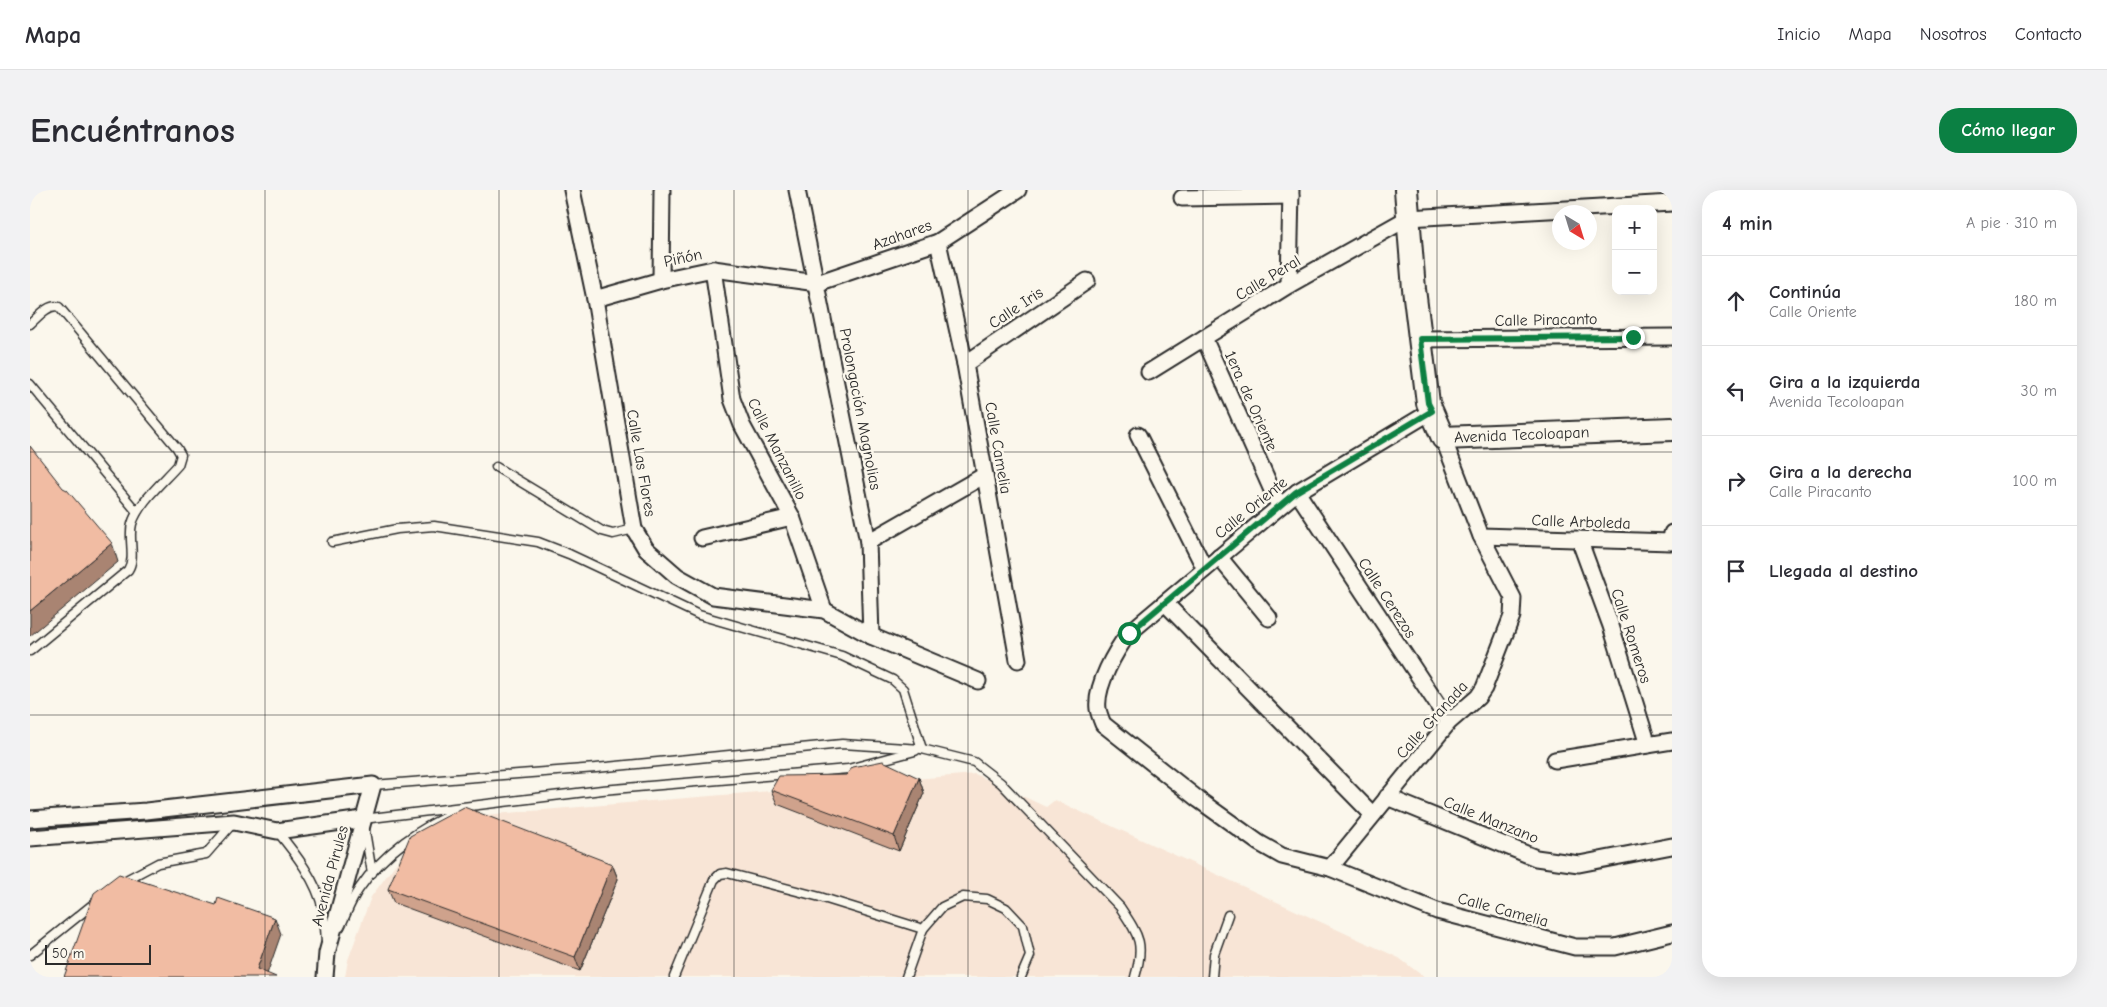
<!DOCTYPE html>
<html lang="es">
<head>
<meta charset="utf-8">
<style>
  :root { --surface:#fff; --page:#f2f2f3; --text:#2b2b33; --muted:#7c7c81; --line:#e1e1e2; --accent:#0b8043 }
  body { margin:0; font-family:"Comic Neue",sans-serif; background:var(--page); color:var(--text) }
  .controls { position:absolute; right:15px; top:15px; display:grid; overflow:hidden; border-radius:10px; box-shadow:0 5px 20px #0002 }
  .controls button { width:45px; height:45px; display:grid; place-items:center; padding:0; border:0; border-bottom:1px solid var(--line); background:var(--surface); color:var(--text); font:25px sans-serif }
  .compass { position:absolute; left:1522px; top:15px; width:45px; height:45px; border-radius:50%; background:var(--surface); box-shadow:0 5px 20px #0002; rotate:142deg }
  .scale { position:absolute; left:15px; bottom:12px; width:106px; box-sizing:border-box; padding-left:5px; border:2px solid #2b2b2b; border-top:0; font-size:14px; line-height:18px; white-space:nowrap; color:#2b2b2b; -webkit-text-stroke:4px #fbf7ec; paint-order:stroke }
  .stop { position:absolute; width:15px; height:15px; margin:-11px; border:4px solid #0b8043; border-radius:50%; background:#fff }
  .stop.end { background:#0b8043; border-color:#fff; box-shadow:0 1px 5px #0008 }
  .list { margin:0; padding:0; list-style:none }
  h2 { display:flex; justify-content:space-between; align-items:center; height:65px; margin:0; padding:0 20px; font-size:21px }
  h2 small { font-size:16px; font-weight:400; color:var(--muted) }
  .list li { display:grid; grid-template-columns:32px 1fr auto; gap:15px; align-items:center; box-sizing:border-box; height:90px; padding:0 20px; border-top:1px solid var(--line) }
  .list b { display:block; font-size:19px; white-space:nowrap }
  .list p { margin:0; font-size:16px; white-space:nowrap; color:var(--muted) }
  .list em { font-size:16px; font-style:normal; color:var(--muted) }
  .icon { flex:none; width:28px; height:28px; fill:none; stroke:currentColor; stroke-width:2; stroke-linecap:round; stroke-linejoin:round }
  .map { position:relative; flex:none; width:1642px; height:787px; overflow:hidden; border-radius:20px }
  header { display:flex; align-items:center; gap:30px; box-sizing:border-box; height:70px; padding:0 25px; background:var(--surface); border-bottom:1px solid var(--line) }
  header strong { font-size:24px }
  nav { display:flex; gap:28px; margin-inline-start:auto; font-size:18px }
  .intro { display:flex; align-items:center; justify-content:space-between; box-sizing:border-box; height:120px; padding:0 30px }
  h1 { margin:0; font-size:35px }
  .button { padding:12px 22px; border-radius:20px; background:var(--accent); color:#fff; font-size:18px; font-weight:700 }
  main { display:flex; gap:30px; padding:0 30px }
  aside { flex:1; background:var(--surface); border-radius:20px; box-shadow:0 5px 20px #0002 }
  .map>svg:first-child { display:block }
  .built { fill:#f8e5d6 }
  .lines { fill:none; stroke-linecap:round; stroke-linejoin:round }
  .lane-casing { stroke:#2b2b2b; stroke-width:11 }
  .street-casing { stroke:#2b2b2b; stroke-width:19 }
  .secondary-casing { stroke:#2b2b2b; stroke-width:26 }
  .lane { stroke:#fbf7ec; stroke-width:8 }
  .street { stroke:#fbf7ec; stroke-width:15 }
  .secondary { stroke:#fbf7ec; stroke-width:22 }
  .wall { fill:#cfa28c; stroke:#2b2b2b }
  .shaded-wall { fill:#a98472; stroke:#2b2b2b }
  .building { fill:#f1bca3; stroke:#2b2b2b }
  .route { stroke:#0b8043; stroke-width:6 }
  .grid { fill:none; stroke:#2b2b2b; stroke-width:1; stroke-opacity:0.55 }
  .labels { text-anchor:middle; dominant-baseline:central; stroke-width:5; stroke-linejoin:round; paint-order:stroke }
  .street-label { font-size:16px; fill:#2b2b2b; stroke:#fbf7ec }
</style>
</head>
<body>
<header>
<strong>Mapa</strong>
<nav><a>Inicio</a><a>Mapa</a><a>Nosotros</a><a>Contacto</a></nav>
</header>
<div class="intro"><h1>Encuéntranos</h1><a class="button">Cómo llegar</a></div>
<main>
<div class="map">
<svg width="1642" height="787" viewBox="0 0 1642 787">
  <rect width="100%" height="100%" fill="#fbf7ec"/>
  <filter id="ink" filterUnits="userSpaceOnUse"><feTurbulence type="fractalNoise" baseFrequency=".02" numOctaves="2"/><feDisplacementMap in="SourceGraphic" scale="10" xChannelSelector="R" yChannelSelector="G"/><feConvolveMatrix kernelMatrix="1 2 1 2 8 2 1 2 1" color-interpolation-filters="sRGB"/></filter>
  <g filter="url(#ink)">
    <path class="built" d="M945,584L1016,617L1025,610L1369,768L1394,787H315L318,770L341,707L373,664L441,626Z"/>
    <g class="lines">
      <g class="lane-casing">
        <g id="lane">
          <path d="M0,134C8,127 19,113 29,117L147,258L151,265L148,275C134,291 108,313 102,334C98,348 106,368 98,380L0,461"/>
          <path d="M0,194L107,322"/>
          <path d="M466,277L572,341L583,344L604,339"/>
          <path d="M302,352L367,339L404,336L508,352L539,364L669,425L812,466L863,490L873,499L892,559"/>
          <path d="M343,595L566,578L812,554L892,559L944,572L971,593L1090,717C1109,746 1115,753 1105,787"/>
          <path d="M247,641C265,663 287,691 293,720C295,730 295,741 296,751"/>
          <path d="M342,683L333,629L572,600L818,579L885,561"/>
          <path d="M92,692L128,673L176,664L203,633"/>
          <path d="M310,737C316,725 321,710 329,699C353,663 392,636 431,620"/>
          <path d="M893,739L912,717L933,707L957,709L976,718L993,736L1000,766L991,787"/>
          <path d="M0,765L67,711"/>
          <path d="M644,787L684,690L690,684L697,683L790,707L893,739L876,787"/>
          <path d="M1182,787L1184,764L1198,725"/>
        </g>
      </g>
      <g class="street-casing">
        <g id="street">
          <path d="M542,0L565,109L631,90L683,79L787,93L908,52L988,0"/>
          <path d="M767,0L838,352L841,446"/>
          <path d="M1152,8L1261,6"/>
          <path d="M908,52L935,174L988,470"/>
          <path d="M683,79L702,209L712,235L762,327L794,420"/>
          <path d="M631,90L632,0"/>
          <path d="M1259,95L1261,0"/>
          <path d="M565,109L604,339L616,359L647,386L683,406L794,420L841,446L948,491"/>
          <path d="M1174,148L1249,316"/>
          <path d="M1390,149L1642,147"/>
          <path d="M935,174L1057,91"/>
          <path d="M1119,182L1259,95L1378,28L1642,13"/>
          <path d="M1402,221L1267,302L1099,443C1086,460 1065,496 1068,519C1069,524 1071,529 1073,534L1169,610L1229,653L1252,666L1300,678L1407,721L1545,757H1585L1642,743"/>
          <path d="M1108,245L1175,379"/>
          <path d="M1267,302L1419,532"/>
          <path d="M1451,346L1641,352L1642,343"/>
          <path d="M672,348L762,327"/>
          <path d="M1549,349L1581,436L1618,555"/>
          <path d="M838,352L955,285"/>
          <path d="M1189,367L1239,428"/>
          <path d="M1135,413L1343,625"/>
          <path d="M1525,570L1642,551"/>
          <path d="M1357,607L1506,668L1549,674L1642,656"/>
          <path d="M0,629L116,621L343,595L297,763L295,787"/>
          <path d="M0,648L204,632L247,641L333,629"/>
          <path d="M1300,678L1419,532L1448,507L1454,498L1482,426L1483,408L1451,346L1413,248"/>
        </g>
      </g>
      <g class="secondary-casing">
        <g id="secondary">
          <path id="s1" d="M1376,0L1384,99L1398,213L1413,248L1642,239"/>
        </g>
      </g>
      <use href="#lane" class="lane"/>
      <use href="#street" class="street"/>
      <use href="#secondary" class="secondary"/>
    </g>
    <g class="wall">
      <path d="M889,588L894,603L869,661L747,614L741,600Z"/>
      <path d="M582,674L588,689L550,781L364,713L358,699Z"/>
    </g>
    <g class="shaded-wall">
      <path d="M82,353L88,372L0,446V421Z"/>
      <path d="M889,588L894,603L869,661L864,646Z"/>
      <path d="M582,674L588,689L550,781L545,767Z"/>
      <path d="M245,728L251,744L236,787L227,779Z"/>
    </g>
    <g class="building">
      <path d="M0,256L33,298L37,300L82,353L0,421Z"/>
      <path d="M853,571L889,588L864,646L741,600L749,586L816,585L823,577Z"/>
      <path d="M434,617L582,674L545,767L358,699L380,646Z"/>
      <path d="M89,684L186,715L188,708L245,728L227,779L246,787H34L64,703Z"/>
    </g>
  </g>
  <g class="lines" filter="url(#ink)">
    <path class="route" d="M1099,443L1266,302L1402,221L1398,213L1390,149L1603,147"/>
  </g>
  <path class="grid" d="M235,0V787M469,0V787M704,0V787M938,0V787M1173,0V787M1407,0V787M0,262H1642M0,525H1642"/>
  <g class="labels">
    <g class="street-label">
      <text transform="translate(872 45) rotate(-20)">Azahares</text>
      <text transform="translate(653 68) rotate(-12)">Piñón</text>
      <text transform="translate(1238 88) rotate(-31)">Calle Peral</text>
      <text transform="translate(986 118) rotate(-34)">Calle Iris</text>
      <text transform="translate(1516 130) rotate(-1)">Calle Piracanto</text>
      <text transform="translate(1221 211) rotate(66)">1era. de Oriente</text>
      <text transform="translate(830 219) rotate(79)">Prolongación Magnolias</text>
      <text stroke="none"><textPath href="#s1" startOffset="331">Avenida Tecoloapan</textPath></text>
      <text transform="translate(968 258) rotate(80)">Calle Camelia</text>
      <text transform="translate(747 259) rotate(63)">Calle Manzanillo</text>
      <text transform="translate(611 273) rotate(80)">Calle Las Flores</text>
      <text transform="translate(1221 318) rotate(-39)">Calle Oriente</text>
      <text transform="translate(1551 332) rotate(2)">Calle Arboleda</text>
      <text transform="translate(1357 408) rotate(57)">Calle Cerezos</text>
      <text transform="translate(1601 446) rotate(72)">Calle Romeros</text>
      <text transform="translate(1402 530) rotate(-48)">Calle Granada</text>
      <text transform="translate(1461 630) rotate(22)">Calle Manzano</text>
      <text transform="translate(300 686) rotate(-75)">Avenida Pirules</text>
      <text transform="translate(1473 720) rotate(15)">Calle Camelia</text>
    </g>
  </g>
</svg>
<div class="controls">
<button>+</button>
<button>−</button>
</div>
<svg class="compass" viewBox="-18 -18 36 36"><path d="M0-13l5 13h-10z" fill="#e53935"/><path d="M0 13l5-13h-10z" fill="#7c7c81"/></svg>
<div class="scale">50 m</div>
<div class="stop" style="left:1099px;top:443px"></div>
<div class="stop end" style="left:1603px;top:147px"></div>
</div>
<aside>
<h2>4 min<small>A pie · 310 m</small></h2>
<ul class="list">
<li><svg class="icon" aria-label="ahead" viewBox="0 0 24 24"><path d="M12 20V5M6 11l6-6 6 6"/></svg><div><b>Continúa</b><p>Calle Oriente</p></div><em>180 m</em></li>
<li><svg class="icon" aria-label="left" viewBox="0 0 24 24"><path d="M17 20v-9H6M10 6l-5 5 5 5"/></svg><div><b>Gira a la izquierda</b><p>Avenida Tecoloapan</p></div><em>30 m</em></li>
<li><svg class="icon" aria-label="right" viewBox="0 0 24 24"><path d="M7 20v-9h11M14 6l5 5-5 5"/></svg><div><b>Gira a la derecha</b><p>Calle Piracanto</p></div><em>100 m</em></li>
<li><svg class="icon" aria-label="arrive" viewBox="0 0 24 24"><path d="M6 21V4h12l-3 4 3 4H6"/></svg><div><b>Llegada al destino</b></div></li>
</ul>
</aside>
</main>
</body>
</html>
